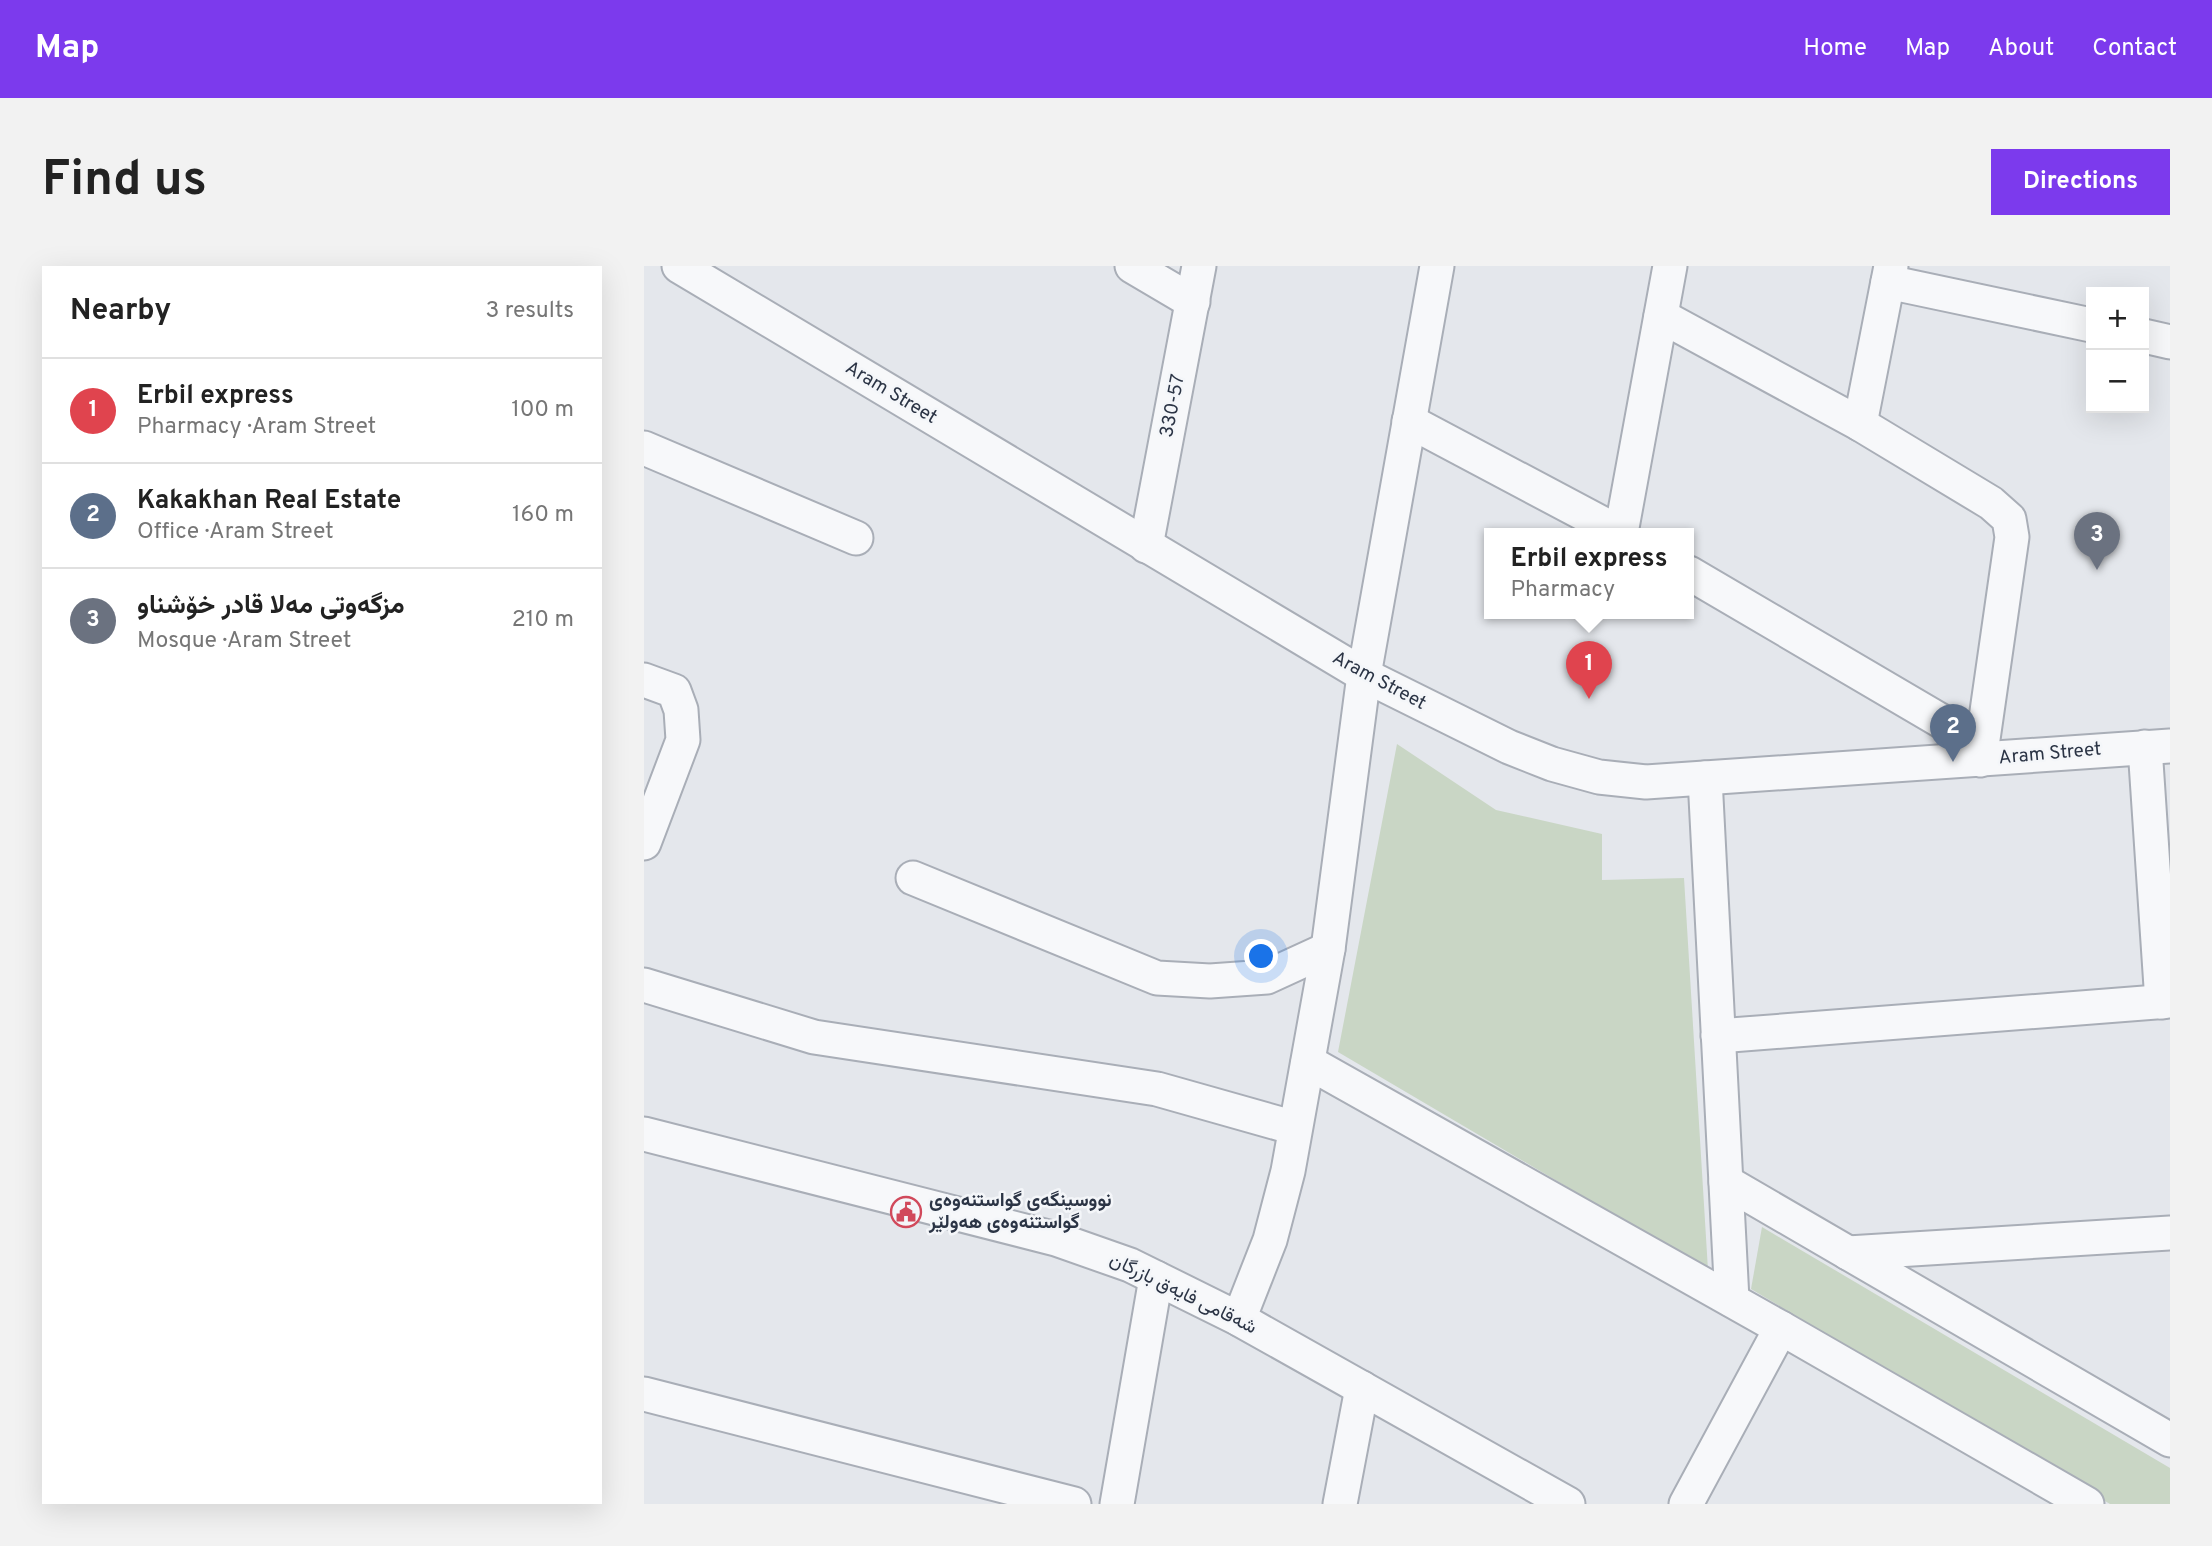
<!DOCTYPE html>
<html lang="en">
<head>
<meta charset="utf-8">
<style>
  :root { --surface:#fff; --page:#f2f2f2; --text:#222; --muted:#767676; --line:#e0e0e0; --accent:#7c3aed }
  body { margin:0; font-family:Overpass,Vazirmatn,sans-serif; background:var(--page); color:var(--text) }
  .controls { position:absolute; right:21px; top:21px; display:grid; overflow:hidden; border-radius:0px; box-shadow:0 7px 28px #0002 }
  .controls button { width:63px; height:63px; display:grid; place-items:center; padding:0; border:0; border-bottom:2px solid var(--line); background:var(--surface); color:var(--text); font:35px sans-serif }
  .you { position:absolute; left:618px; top:691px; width:24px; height:24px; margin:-18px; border:5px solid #fff; border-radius:50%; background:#1a73e8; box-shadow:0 0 0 10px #1a73e833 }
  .badge { display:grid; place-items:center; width:46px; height:46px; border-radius:50%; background:var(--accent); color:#fff; font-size:23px; font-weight:700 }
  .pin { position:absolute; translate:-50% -58px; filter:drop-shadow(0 2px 4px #0008) }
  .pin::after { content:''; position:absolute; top:37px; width:24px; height:21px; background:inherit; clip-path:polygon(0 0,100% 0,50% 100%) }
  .popup { position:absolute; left:840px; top:262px; width:210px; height:91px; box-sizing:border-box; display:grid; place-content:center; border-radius:0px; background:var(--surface); filter:drop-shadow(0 2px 5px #0005); font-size:23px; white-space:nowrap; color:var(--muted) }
  .popup b { font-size:26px; color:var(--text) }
  .popup::after { content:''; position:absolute; left:50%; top:100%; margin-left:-14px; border:14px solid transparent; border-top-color:var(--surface) }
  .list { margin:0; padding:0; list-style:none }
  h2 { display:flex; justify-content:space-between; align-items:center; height:91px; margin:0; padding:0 28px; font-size:30px }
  h2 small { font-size:23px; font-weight:400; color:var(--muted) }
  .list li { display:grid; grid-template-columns:46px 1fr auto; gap:21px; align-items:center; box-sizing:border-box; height:105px; padding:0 28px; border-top:2px solid var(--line) }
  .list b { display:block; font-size:26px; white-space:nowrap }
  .list p { margin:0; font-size:23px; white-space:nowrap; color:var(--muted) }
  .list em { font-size:23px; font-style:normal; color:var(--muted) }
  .map { position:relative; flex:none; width:1526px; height:1238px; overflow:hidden; border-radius:0px }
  header { display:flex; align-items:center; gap:42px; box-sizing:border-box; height:98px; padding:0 35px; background:var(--accent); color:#fff }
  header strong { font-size:33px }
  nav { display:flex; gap:38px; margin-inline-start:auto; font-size:24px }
  .intro { display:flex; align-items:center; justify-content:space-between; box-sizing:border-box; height:168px; padding:0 42px }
  h1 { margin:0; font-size:49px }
  .button { padding:18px 32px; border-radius:0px; background:var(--accent); color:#fff; font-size:24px; font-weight:700 }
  main { display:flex; gap:42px; padding:0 42px }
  aside { flex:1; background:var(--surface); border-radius:0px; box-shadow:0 7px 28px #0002 }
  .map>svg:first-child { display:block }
  .green { fill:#c9d6c5 }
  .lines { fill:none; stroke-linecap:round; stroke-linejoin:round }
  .minor-casing { stroke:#a9aeb7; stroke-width:37 }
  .minor { stroke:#f7f8fa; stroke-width:33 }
  .labels { text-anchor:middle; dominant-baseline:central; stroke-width:5; stroke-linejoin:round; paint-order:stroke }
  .street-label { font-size:19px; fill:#2b3445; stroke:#f4f6f9 }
  .poi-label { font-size:19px; font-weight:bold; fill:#2b3445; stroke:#f4f6f9; text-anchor:start }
</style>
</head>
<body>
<header>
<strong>Map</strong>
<nav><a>Home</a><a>Map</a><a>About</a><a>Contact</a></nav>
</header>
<div class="intro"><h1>Find us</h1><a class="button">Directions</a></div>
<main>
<aside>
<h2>Nearby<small>3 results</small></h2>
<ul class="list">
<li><span class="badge" style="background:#e0444e">1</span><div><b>Erbil express</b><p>Pharmacy · Aram Street</p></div><em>100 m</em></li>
<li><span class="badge" style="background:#5c6f8a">2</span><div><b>Kakakhan Real Estate</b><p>Office · Aram Street</p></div><em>160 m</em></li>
<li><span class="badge" style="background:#6b7280">3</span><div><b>مزگەوتی مەلا قادر خۆشناو</b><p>Mosque · Aram Street</p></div><em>210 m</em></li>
</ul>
</aside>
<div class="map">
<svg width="1526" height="1238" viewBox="0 0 1526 1238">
  <rect width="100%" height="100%" fill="#e4e7ec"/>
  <g class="green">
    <path d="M753,478L852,544L958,568V614L1040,612L1064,1004L694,786Z"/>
    <path d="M1118,961L1526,1202V1238H1466L1107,1023Z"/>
  </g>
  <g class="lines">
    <g class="minor-casing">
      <g id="minor">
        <path d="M35,0L720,409L865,481L908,498L955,511L1002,516L1526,480"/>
        <path d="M488,0L549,36"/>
        <path d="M1244,16L1447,59"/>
        <path d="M1017,50L1216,158L1347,237L1365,253L1368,271L1336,494"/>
        <path d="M1500,70L1526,76"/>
        <path d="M765,155L976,267"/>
        <path d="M1216,158L1247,0"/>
        <path d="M0,182L212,272"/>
        <path d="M977,267L1026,0"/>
        <path d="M502,280L555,0"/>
        <path d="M1045,307L1338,479"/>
        <path d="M0,414L30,425L37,444L39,474L0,577"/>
        <path d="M1501,481L1518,736"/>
        <path d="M1061,512L1088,1034"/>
        <path d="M269,612L513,712L566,715L623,711L684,683"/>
        <path d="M0,719L170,771L513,823L651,862"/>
        <path d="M1074,770L1526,735"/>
        <path d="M664,796L1137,1062L1443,1238"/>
        <path d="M0,868L412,973L486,999L595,1053L924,1238"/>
        <path d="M1082,916L1526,1174"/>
        <path d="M1204,987L1526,967"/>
        <path d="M595,1053L626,974L644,905L684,683L720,409L793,0"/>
        <path d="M0,1128L430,1238"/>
        <path d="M473,1238L512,1012"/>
        <path d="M696,1238L718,1122"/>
        <path d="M1042,1238L1137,1062"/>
      </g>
    </g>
    <use href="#minor" class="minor"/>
  </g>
  <defs>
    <g id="civic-ring" transform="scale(1.575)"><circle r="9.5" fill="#f4f6f9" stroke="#d1495b" stroke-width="1.5"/><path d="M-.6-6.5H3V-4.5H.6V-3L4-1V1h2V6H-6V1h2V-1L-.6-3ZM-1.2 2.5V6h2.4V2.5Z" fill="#d1495b"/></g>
  </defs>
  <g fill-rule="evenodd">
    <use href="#civic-ring" x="262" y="946"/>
  </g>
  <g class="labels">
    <g class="street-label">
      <text transform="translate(247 127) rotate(31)">Aram Street</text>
      <text transform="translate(529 140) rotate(-79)">330-57</text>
      <text transform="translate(735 415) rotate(28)">Aram Street</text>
      <text transform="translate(1406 488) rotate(-5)">Aram Street</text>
      <text transform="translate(539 1028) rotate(26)">شەقامی فایەق بازرگان</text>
    </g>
    <g class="poi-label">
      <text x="285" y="935">نووسینگەی گواستنەوەی<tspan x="285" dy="22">گواستنەوەی هەولێر</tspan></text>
    </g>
  </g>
</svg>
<div class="controls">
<button>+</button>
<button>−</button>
</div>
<div class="you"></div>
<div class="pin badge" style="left:945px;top:433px;background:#e0444e">1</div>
<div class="popup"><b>Erbil express</b>Pharmacy</div>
<div class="pin badge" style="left:1309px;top:496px;background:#5c6f8a">2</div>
<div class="pin badge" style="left:1453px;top:304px;background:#6b7280">3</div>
</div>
</main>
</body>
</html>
